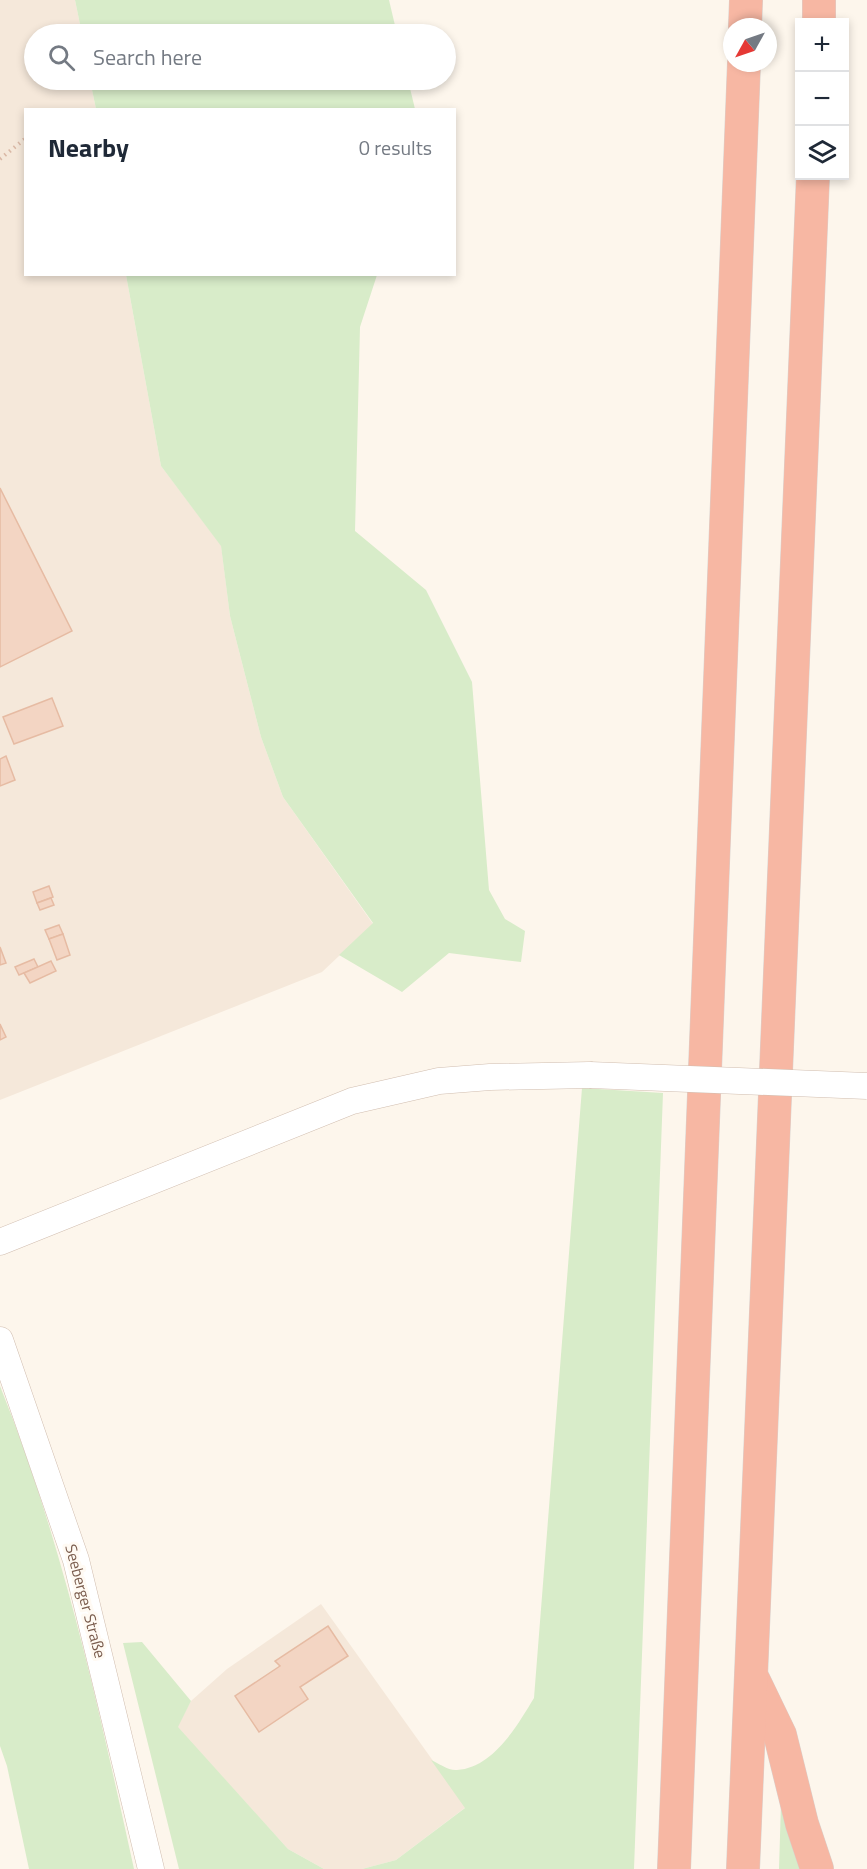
<!DOCTYPE html>
<html lang="en">
<head>
<meta charset="utf-8">
<style>
  :root { --surface:#fff; --page:#f2f2f3; --text:#1f2937; --muted:#747a83; --line:#e0e1e3 }
  body { margin:0; font-family:"Titillium Web",sans-serif; background:var(--page); color:var(--text) }
  .controls { position:absolute; right:18px; top:18px; display:grid; overflow:hidden; border-radius:0px; box-shadow:0 3px 9px #0003 }
  .controls button { width:54px; height:54px; display:grid; place-items:center; padding:0; border:0; border-bottom:2px solid var(--line); background:var(--surface); color:var(--text); font:30px sans-serif }
  .compass { position:absolute; left:723px; top:18px; width:54px; height:54px; border-radius:50%; background:var(--surface); box-shadow:0 3px 9px #0003; rotate:230deg }
  .list { margin:0; padding:0; list-style:none }
  h2 { display:flex; justify-content:space-between; align-items:center; height:78px; margin:0; padding:0 24px; font-size:26px }
  h2 small { font-size:20px; font-weight:400; color:var(--muted) }
  .icon { flex:none; width:33px; height:33px; fill:none; stroke:currentColor; stroke-width:2; stroke-linecap:round; stroke-linejoin:round }
  .map { position:relative; flex:none; width:867px; height:1869px; overflow:hidden }
  .search { position:absolute; background:var(--surface); box-shadow:0 3px 9px #0003; left:24px; top:24px; width:432px; height:66px; display:flex; align-items:center; gap:15px; box-sizing:border-box; padding:0 21px; border-radius:33px; color:var(--muted); font-size:22px }
  .panel { position:absolute; background:var(--surface); box-shadow:0 3px 9px #0003; left:24px; top:108px; width:432px; height:168px; border-radius:0px }
  .map>svg:first-child { display:block }
  .residential { fill:#f5e8da }
  .green { fill:#d8ecc9 }
  .building { fill:#f3d5c3; stroke:#e6bba3; stroke-width:1.5 }
  .lines { fill:none; stroke-linecap:round; stroke-linejoin:round }
  .minor-casing { stroke:#d1beb0; stroke-width:27 }
  .motorway-casing { stroke:#dad1cd; stroke-width:34 }
  .path { stroke:#d9b8a5; stroke-width:4; stroke-dasharray:1.5 4.5; stroke-linecap:butt }
  .minor { stroke:#fff; stroke-width:26 }
  .motorway { stroke:#f7b7a3; stroke-width:33 }
  .minor-bridge-casing { stroke:#d1beb0; stroke-width:27; stroke-linecap:butt }
  .minor-bridge { stroke:#fff; stroke-width:26 }
  .labels { text-anchor:middle; dominant-baseline:central; stroke-width:6; stroke-linejoin:round; paint-order:stroke }
  .street-label { font-size:16px; fill:#7a5c4d; stroke:#fffaf3 }
</style>
</head>
<body>
<div class="map">
<svg width="867" height="1869" viewBox="0 0 867 1869">
  <rect width="100%" height="100%" fill="#fdf6ec"/>
  <g class="residential">
    <path d="M0,0H75L82,34H34V80H90L96,109L26,110V274L126,275L161,466L221,545L230,616L261,737L283,797L373,924L322,972L0,1100Z"/>
    <path d="M321,1604L466,1807L396,1860L362,1869H324L288,1849L177,1727L191,1701L227,1669Z"/>
  </g>
  <g class="green">
    <path d="M75,0H389L397,34H82Z"/>
    <path d="M90,80H408L415,109H96Z"/>
    <path d="M126,275H377L360,327L355,531L426,590L472,682L489,890L505,919L525,931L521,962L449,953L402,992L339,955L373,923L283,797L261,737L230,616L221,546L161,466Z"/>
    <path d="M582,1088L663,1093L634,1869H362L396,1860L465,1808L431,1760C438,1763 449,1771 457,1770C493,1768 517,1726 534,1698Z"/>
    <path d="M0,1386C63,1543 98,1705 134,1869H29L7,1766L0,1746Z"/>
    <path d="M142,1642L191,1701L178,1727L288,1849L324,1869H179L123,1643Z"/>
    <path d="M781,1803L804,1869H779Z"/>
  </g>
  <g class="building">
    <path d="M0,488L72,631L0,667Z"/>
    <path d="M52,698L63,726L14,744L3,717Z"/>
    <path d="M6,756L15,780L0,786V759Z"/>
    <path d="M49,886L53,897L37,903L33,892Z"/>
    <path d="M51,898L54,905L40,910L37,903Z"/>
    <path d="M59,925L63,934L49,939L45,930Z"/>
    <path d="M63,934L70,955L57,960L49,939Z"/>
    <path d="M0,947L6,963L0,965Z"/>
    <path d="M34,959L38,967L19,975L15,967Z"/>
    <path d="M51,961L56,971L30,983L24,973Z"/>
    <path d="M0,1024L6,1037L0,1040Z"/>
    <path d="M328,1626L348,1656L300,1687L308,1699L259,1732L235,1696L280,1666L275,1661Z"/>
  </g>
  <g class="lines">
    <g class="minor-casing">
      <g id="minor">
        <path d="M0,1242L352,1101L439,1081L490,1077L590,1075"/>
        <path d="M0,1340L76,1560L151,1869"/>
      </g>
    </g>
    <g class="motorway-casing">
      <g id="motorway">
        <path d="M819,22V0"/>
        <path d="M745,27L746,0"/>
        <path d="M754,1681L780,1735L802,1824L817,1869"/>
        <path d="M674,1869L744,63"/>
        <path d="M743,1869L813,176"/>
      </g>
    </g>
    <path class="path" d="M0,159L26,138"/>
    <use href="#minor" class="minor"/>
    <use href="#motorway" class="motorway"/>
    <g class="minor-bridge-casing">
      <path id="minor-bridge" d="M590,1075L867,1086"/>
    </g>
    <use href="#minor-bridge" class="minor-bridge"/>
  </g>
  <g class="labels">
    <g class="street-label">
      <text transform="translate(86 1601) rotate(75)">Seeberger Straße</text>
    </g>
  </g>
</svg>
<div class="controls">
<button>+</button>
<button>−</button>
<button><svg class="icon" aria-label="layers" viewBox="0 0 24 24"><path d="M12 4l9 5-9 5-9-5zM3 14l9 5 9-5"/></svg></button>
</div>
<svg class="compass" viewBox="-18 -18 36 36"><path d="M0-13l5 13h-10z" fill="#e53935"/><path d="M0 13l5-13h-10z" fill="#747a83"/></svg>
<div class="search"><svg class="icon" aria-label="search" viewBox="0 0 24 24"><circle cx="10" cy="10" r="6"/><path d="M15 15l6 6"/></svg>Search here</div>
<section class="panel">
<h2>Nearby<small>0 results</small></h2>
<ul class="list">
</ul>
</section>
</div>
</body>
</html>
